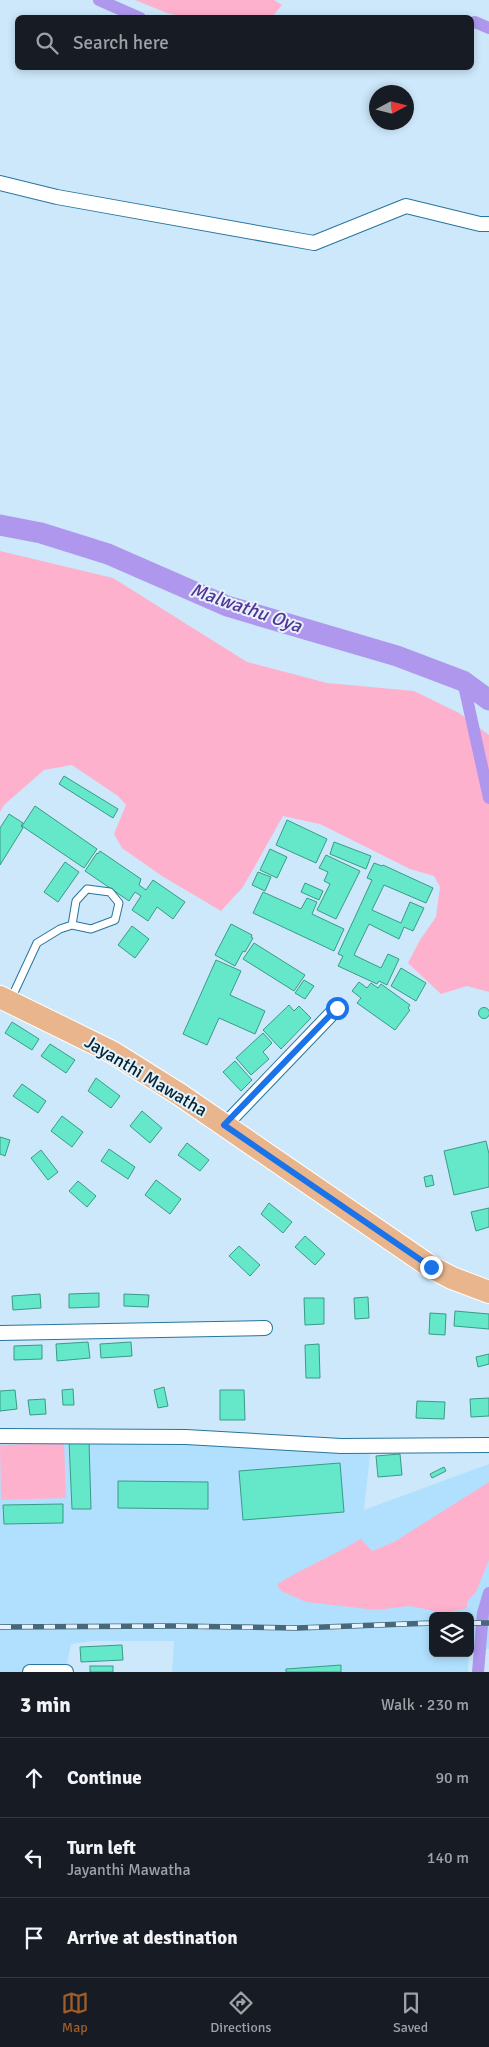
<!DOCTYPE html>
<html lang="en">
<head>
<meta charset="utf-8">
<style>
  :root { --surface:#171b24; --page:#20242c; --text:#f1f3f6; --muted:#9ea1a6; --line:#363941; --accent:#9f5d2a }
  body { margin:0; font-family:Signika,sans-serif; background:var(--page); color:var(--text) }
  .controls { position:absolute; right:15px; bottom:15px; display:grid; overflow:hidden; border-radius:8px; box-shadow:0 2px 8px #0003 }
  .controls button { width:45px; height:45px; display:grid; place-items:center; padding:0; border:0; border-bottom:1px solid var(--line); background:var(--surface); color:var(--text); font:25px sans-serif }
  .compass { position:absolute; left:369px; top:85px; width:45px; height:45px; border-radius:50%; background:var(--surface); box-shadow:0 2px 8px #0003; rotate:83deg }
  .stop { position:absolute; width:15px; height:15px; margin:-11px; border:4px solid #1a73e8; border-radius:50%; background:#fff }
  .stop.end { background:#1a73e8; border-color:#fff; box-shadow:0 1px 5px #0008 }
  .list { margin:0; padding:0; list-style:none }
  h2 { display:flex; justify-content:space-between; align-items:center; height:65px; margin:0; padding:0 20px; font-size:21px }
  h2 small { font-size:16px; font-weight:400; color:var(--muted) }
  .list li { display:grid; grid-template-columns:32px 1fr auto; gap:15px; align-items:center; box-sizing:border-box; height:80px; padding:0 20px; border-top:1px solid var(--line) }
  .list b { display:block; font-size:19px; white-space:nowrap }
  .list p { margin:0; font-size:16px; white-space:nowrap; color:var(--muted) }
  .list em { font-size:16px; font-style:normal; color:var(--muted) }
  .icon { flex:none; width:28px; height:28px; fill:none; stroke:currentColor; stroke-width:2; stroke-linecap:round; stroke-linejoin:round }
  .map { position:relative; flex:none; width:489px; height:1672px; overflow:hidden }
  .search { position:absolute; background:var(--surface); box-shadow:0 2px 8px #0003; left:15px; right:15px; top:15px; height:55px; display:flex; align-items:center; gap:12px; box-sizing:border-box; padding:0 18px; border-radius:8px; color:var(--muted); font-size:19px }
  .sheet { height:305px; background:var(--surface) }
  nav { display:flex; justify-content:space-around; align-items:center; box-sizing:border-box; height:70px; border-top:1px solid var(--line); background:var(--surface); font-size:14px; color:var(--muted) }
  nav a { display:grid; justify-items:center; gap:2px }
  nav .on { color:var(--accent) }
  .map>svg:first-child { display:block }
  .built { fill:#b0e0fd }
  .green { fill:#feb1cd }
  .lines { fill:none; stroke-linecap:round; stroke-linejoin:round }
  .canal { stroke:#ae97ec; stroke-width:12 }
  .river { stroke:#ae97ec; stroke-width:21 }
  .building { fill:#65e8ca; stroke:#399b85 }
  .lane-casing { stroke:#27759d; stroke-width:9 }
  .street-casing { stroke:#27759d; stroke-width:16 }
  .primary-casing { stroke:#fff; stroke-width:24 }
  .lane { stroke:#fff; stroke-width:7 }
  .street { stroke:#fff; stroke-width:14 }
  .primary { stroke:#e9b58d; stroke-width:22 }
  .rail-casing { stroke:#486778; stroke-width:5.5 }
  .rail { stroke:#e5f3fc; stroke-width:4; stroke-dasharray:11; stroke-linecap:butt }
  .route { stroke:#1a73e8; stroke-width:6 }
  .labels { text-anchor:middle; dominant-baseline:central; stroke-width:4; stroke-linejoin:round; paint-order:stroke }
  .street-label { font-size:18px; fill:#042435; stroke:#e5f3fc }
  .water-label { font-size:19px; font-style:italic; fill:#563295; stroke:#e5f3fc }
</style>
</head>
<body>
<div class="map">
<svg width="489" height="1672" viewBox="0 0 489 1672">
  <rect width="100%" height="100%" fill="#cce8fa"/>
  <path class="built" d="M0,1436L371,1445L364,1510L489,1464V1649L470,1647V1616H433V1653H469L468,1672H172L174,1641H92L71,1644L65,1672H0Z"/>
  <g class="green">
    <path d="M135,0H274L282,5L272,17H186L167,13Z"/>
    <path d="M0,551L113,578L247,662L327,683L414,691L459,713L489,735V992L467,986L441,994L408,963L420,940L436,917L440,887L434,876L410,869L320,824L283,816L243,887L221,911L162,876L122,848L114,834L126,805L118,796L72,765L44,770L4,805L0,812Z"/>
    <path d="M64,1443L66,1498L1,1500L0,1445Z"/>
    <path d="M489,1482V1560L476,1592L467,1602V1608L444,1613L410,1606L376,1610L306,1602L281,1591L277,1584C304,1568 334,1555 361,1539L372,1551L394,1542Z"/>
  </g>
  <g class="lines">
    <g class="canal">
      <path d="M99,0L140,18"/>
      <path d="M472,23L475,22L489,28"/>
      <path d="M463,681L489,798"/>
      <path d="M478,1672L483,1613L489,1593"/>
    </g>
    <path class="river" d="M0,525L41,533L108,554L227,606L397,656L463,681L489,700"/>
  </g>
  <g class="building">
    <path d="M64,776L118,809L113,818L59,784Z"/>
    <path d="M35,806L97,849L84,868L22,826Z"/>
    <path d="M9,814L23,823L21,826L23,828L0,865V828Z"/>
    <path d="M287,820L327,839L316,863L276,845Z"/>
    <path d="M334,842L371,856L366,869L330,854Z"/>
    <path d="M270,849L287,857L277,878L260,870Z"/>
    <path d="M100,851L141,879L139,885L146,890L153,880L185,902L173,919L157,907L148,921L132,910L141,896L135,892L129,901L85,871L97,853L98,854Z"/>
    <path d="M326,855L360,871L336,919L317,910L330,884L324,881L328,872L319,868Z"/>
    <path d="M65,862L79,872L58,902L44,892Z"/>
    <path d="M374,863L382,866L383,865L433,888L426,903L384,885L372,910L401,923L410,902L424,908L413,931L404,927L399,939L369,924L354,955L381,968L388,954L399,959L387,985L379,981L377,984L338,966L343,956L338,954L372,880L367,878Z"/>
    <path d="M258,872L271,877L265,891L252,885Z"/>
    <path d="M305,883L323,891L319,900L301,892Z"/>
    <path d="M263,892L301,909L307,898L317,902L312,914L344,929L334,951L253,913Z"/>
    <path d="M231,924L252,935L251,937L253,938L245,952L243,951L235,966L215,955Z"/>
    <path d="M132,926L149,939L135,958L118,945Z"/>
    <path d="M254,943L305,975L294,991L243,959Z"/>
    <path d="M216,960L241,971L230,995L265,1011L255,1034L219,1018L207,1045L183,1034Z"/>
    <path d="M401,968L426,983L416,1001L391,986Z"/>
    <path d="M304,980L314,986L305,999L295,993Z"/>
    <path d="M359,982L367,988L371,983L378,988L381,984L410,1005L408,1008L410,1010L395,1030L357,1003L361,998L352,991Z"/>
    <path d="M289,1005L294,1011L299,1006L311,1018L281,1049L263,1030Z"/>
    <circle cx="484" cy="1013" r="5.5"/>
    <path d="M12,1022L39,1039L32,1050L5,1033Z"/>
    <path d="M263,1033L272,1043L263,1052L269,1059L251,1075L236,1058Z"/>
    <path d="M50,1044L75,1060L66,1073L41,1056Z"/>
    <path d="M235,1061L252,1080L241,1091L223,1072Z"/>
    <path d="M96,1078L120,1096L111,1108L88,1091Z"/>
    <path d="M22,1084L46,1101L38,1113L13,1096Z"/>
    <path d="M142,1111L162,1128L150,1143L130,1126Z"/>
    <path d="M62,1116L83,1132L72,1147L51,1131Z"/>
    <path d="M0,1137L10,1140L5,1156L0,1154Z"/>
    <path d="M486,1141L489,1154V1187L454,1195L444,1151Z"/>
    <path d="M187,1143L209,1160L200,1171L178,1155Z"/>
    <path d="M109,1149L135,1167L128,1179L101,1161Z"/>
    <path d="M41,1150L58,1172L48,1180L31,1158Z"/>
    <path d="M432,1175L434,1185L426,1187L424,1177Z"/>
    <path d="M156,1180L181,1199L170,1214L145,1195Z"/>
    <path d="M78,1181L96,1196L87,1207L69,1191Z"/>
    <path d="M269,1203L292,1222L283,1233L261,1214Z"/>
    <path d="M489,1208V1227L476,1231L471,1212Z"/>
    <path d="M305,1236L325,1254L315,1265L295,1247Z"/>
    <path d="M239,1246L260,1265L250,1276L229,1256Z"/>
    <path d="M99,1293V1307L69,1308V1294Z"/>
    <path d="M40,1294L41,1308L13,1310L12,1296Z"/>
    <path d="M124,1294L149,1295L148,1307L124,1306Z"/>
    <path d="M368,1297L369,1318L355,1319L354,1298Z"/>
    <path d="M304,1298H324V1324L305,1325Z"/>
    <path d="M455,1311L489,1314V1329L454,1326Z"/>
    <path d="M430,1313L446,1314L445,1335L429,1334Z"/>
    <path d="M88,1342L90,1358L57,1361L56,1344Z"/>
    <path d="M131,1342L132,1356L101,1358L100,1344Z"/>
    <path d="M319,1344L320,1378H306L305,1345Z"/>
    <path d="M42,1345V1359L14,1360V1346Z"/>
    <path d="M489,1354V1364L478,1367L476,1357Z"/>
    <path d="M164,1387L168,1406L158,1408L154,1390Z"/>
    <path d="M73,1389L74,1405H63L62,1390Z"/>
    <path d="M15,1390L17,1409L0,1411V1391Z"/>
    <path d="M220,1390H244L245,1420H220Z"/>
    <path d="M489,1398V1416L471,1417L470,1399Z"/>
    <path d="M45,1399L46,1414L30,1415L28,1400Z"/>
    <path d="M417,1401L445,1402L444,1419L416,1418Z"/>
    <path d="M69,1441H89L91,1509H72Z"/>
    <path d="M400,1454L402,1475L378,1477L376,1456Z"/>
    <path d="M340,1463L344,1512L243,1520L239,1471Z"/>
    <path d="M444,1467L446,1471L432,1478L430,1474Z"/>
    <path d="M118,1481L208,1482V1509L118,1508Z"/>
    <path d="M63,1504V1523L4,1524L3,1505Z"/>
    <path d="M122,1645L123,1660L81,1662L80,1647Z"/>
    <path d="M341,1665V1672H286V1669Z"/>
    <rect x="90" y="1666" width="23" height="6"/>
  </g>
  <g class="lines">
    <g class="lane-casing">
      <path id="lane" d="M11,999L37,943L60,929L72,925L91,929L115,920L119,903L110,892L87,889L76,901L72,925"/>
    </g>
    <g class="street-casing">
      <g id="street">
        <path d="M0,183L57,197L314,243L406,206L480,224H489"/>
        <path d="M225,1125L337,1008"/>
        <path d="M0,1333L265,1328"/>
        <path d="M0,1436L186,1437L341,1446L489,1445"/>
        <path d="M30,1672H66"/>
      </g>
    </g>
    <g class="primary-casing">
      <path id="primary" d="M0,997L112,1052L179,1094L431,1267L452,1278L489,1292"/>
    </g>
    <use href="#lane" class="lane"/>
    <use href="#street" class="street"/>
    <use href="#primary" class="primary"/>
    <g class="rail-casing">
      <g id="rail">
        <path d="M470,1623H489"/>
        <path d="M0,1627L170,1626L297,1628L433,1623"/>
      </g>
    </g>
    <use href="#rail" class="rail"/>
  </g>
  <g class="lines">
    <path class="route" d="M337,1008L224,1125L431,1267"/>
  </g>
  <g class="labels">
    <g class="street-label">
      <text transform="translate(146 1076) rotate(31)">Jayanthi Mawatha</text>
    </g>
    <g class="water-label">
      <text transform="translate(246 608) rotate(19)">Malwathu Oya</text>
    </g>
  </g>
</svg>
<div class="controls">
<button><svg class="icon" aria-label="layers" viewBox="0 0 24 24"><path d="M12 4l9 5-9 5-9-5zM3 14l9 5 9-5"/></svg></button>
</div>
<svg class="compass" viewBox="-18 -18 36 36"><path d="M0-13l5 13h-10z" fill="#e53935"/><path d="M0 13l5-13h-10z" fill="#9ea1a6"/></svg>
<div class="stop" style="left:337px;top:1008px"></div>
<div class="stop end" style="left:431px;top:1267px"></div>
<div class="search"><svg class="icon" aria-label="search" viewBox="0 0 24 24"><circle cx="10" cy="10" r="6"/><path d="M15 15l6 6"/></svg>Search here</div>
</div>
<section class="sheet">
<h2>3 min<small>Walk · 230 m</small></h2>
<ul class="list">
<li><svg class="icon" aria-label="ahead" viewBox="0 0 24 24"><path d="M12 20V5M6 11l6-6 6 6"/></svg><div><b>Continue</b></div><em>90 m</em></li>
<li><svg class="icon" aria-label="left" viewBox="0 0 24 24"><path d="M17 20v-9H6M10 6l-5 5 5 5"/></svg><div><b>Turn left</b><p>Jayanthi Mawatha</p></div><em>140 m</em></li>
<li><svg class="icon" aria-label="arrive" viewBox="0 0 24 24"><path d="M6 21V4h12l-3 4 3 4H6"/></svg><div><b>Arrive at destination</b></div></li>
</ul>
</section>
<nav>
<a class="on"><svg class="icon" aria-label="map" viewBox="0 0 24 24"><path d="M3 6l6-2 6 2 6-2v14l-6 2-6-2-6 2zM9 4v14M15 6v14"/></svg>Map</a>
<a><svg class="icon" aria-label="directions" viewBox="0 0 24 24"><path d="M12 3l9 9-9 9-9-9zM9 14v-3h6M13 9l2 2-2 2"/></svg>Directions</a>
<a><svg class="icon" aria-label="saved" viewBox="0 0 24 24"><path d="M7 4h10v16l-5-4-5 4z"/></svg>Saved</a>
</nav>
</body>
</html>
